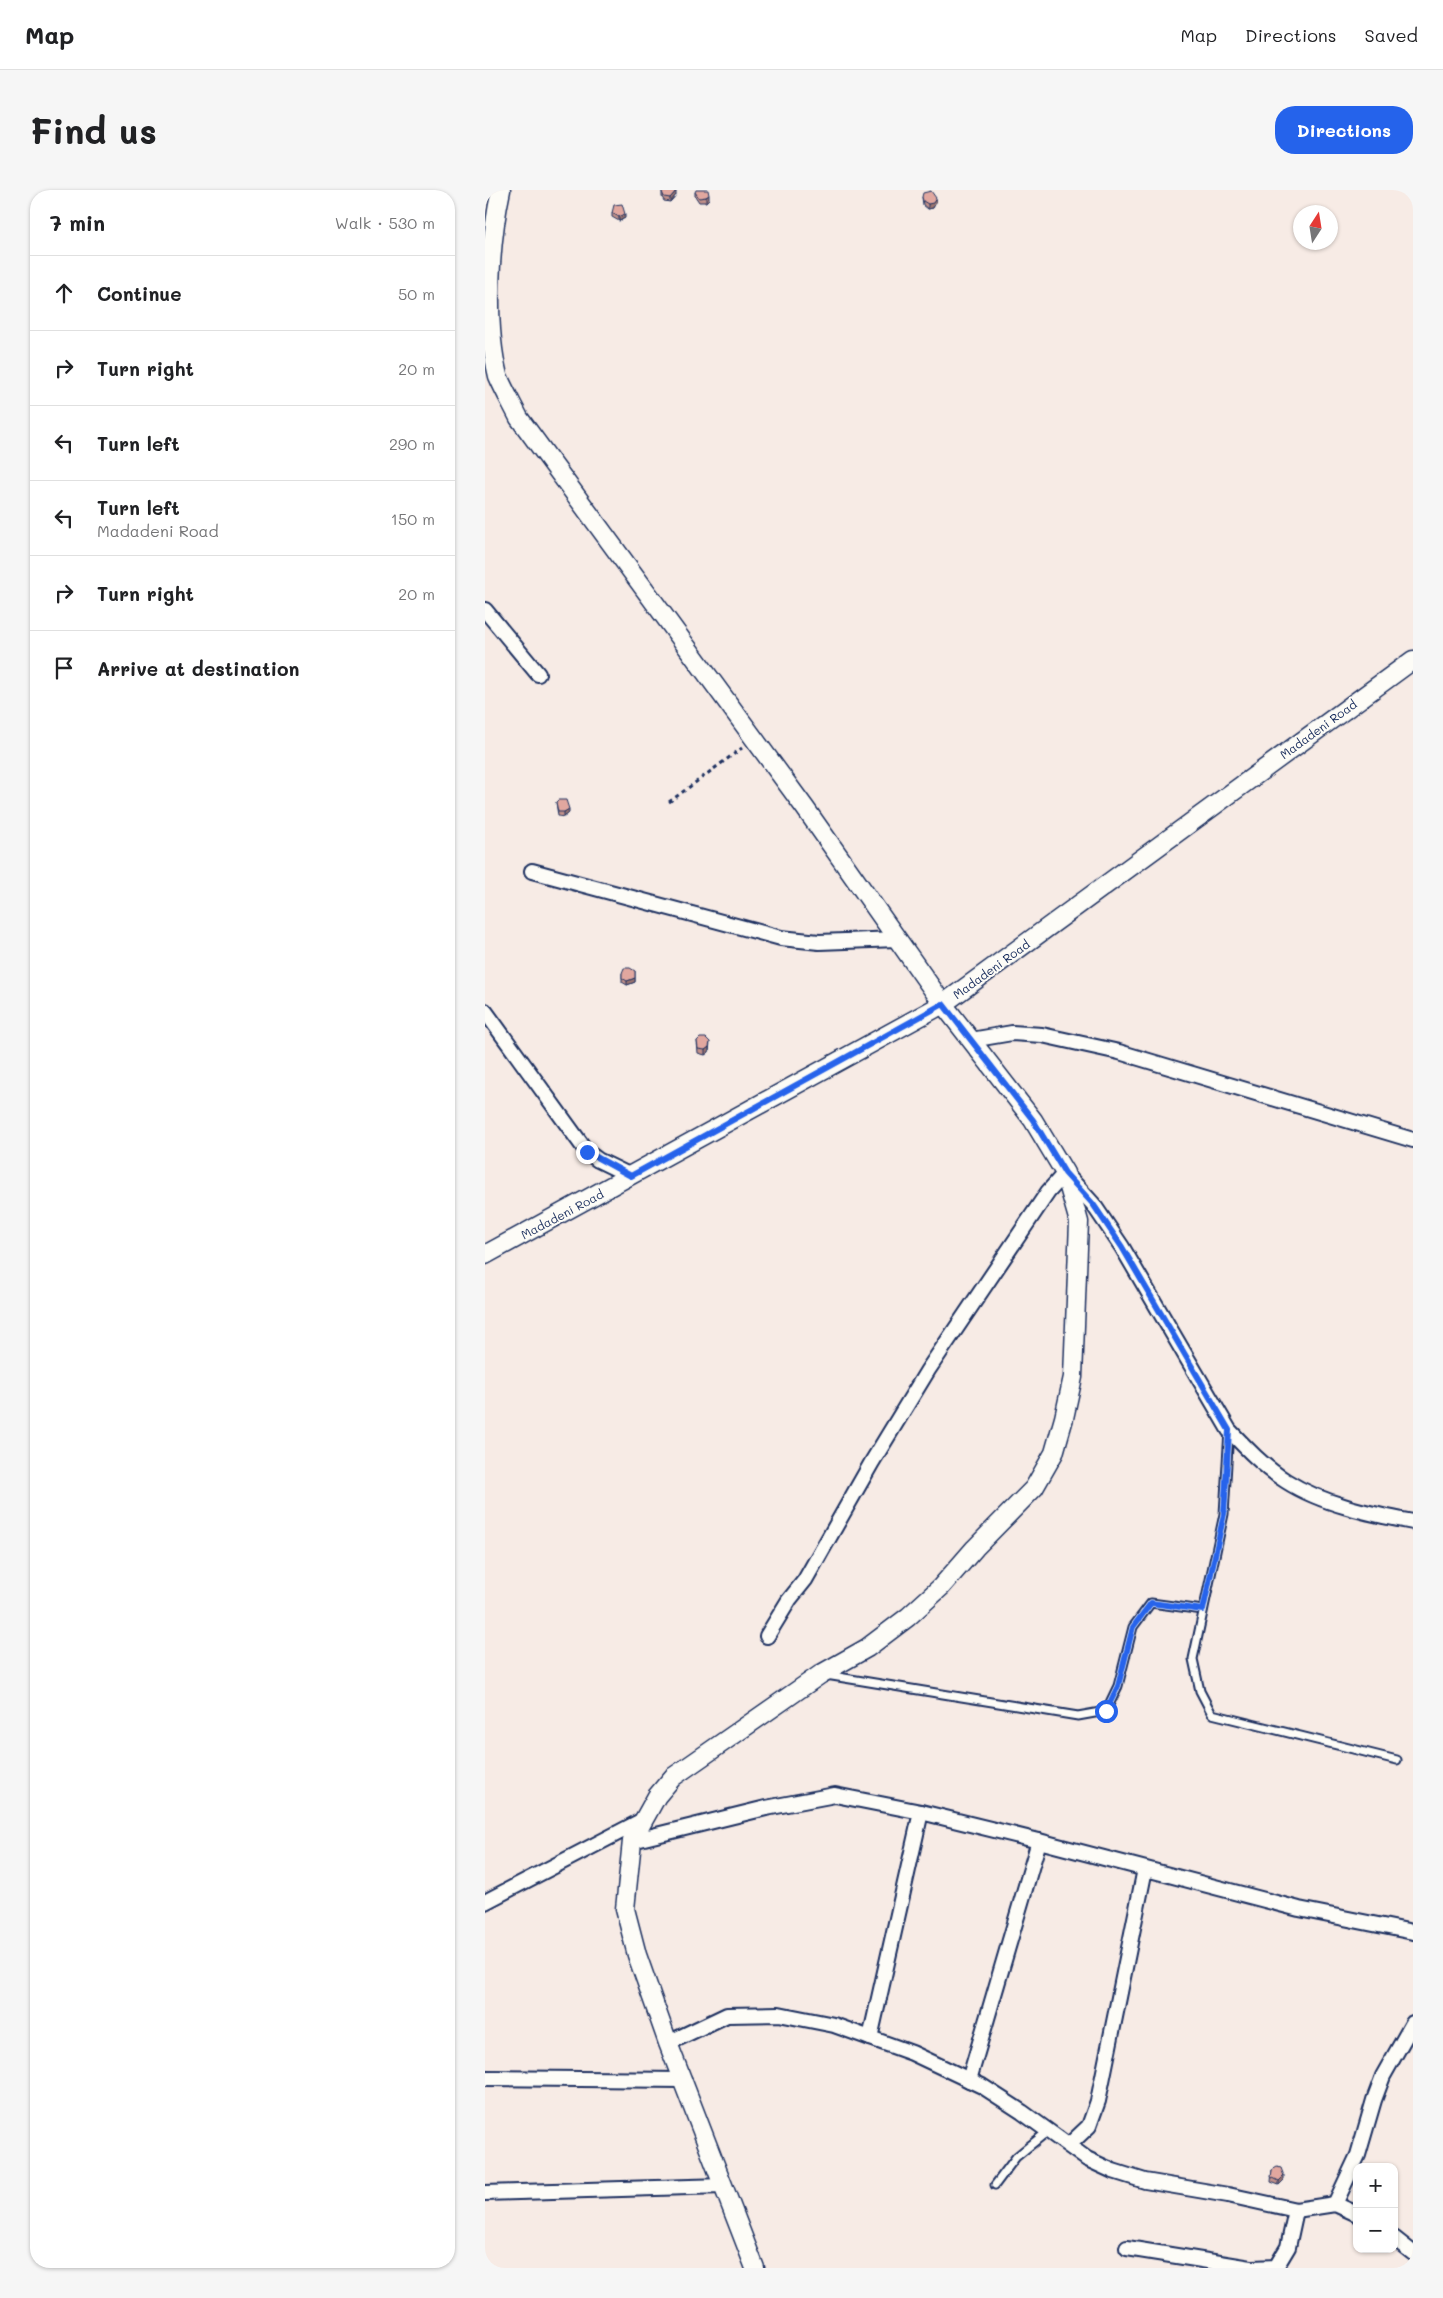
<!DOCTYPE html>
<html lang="en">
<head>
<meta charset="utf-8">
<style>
  :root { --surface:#fff; --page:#f6f6f6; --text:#202124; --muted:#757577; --line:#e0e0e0; --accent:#2563eb }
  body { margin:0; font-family:Mali,sans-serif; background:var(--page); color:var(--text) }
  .controls { position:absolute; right:15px; bottom:15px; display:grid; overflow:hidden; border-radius:10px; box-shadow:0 1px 4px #0004 }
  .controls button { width:45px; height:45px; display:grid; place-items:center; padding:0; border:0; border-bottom:1px solid var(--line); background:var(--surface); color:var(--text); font:25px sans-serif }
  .compass { position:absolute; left:808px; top:15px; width:45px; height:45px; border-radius:50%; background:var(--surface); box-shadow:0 1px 4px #0004; rotate:12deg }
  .stop { position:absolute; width:15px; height:15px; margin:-11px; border:4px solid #2563eb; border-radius:50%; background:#fff }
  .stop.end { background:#2563eb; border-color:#fff; box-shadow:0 1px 5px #0008 }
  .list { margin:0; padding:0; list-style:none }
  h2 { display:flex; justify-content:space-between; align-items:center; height:65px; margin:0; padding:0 20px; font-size:21px }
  h2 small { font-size:16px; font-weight:400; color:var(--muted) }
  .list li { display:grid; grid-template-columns:32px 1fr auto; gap:15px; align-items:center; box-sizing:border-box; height:75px; padding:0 20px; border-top:1px solid var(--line) }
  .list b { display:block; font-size:19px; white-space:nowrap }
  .list p { margin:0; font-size:16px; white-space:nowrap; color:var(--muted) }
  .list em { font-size:16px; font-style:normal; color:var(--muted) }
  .icon { flex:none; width:28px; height:28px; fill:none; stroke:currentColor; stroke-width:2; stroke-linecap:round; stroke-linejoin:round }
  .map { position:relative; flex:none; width:928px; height:2078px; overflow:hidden; border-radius:20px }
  header { display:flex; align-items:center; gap:30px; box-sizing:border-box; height:70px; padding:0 25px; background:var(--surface); border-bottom:1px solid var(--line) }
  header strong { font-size:24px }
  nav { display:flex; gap:28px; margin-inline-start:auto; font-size:18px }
  .intro { display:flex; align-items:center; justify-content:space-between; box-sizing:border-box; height:120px; padding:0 30px }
  h1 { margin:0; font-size:35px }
  .button { padding:12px 22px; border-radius:20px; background:var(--accent); color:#fff; font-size:18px; font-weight:700 }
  main { display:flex; gap:30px; padding:0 30px }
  aside { flex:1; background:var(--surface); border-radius:20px; box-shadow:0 1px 4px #0004 }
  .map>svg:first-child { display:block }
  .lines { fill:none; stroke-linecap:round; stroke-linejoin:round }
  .service-casing { stroke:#1b2f5e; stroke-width:11 }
  .minor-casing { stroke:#1b2f5e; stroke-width:18 }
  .tertiary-casing { stroke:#1b2f5e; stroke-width:21 }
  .path { stroke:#1b2f5e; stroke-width:3; stroke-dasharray:4 4; stroke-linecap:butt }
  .service { stroke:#fdfcf7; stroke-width:7 }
  .minor { stroke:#fdfcf7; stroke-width:14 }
  .tertiary { stroke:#fdfcf7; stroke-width:18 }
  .wall { fill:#c29089; stroke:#1b2f5e }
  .shaded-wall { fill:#9e756f; stroke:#1b2f5e }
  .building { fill:#e1a79f; stroke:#1b2f5e }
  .route { stroke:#2563eb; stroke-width:6 }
  .labels { text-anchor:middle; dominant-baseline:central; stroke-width:4; stroke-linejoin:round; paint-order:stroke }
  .street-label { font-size:12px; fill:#1b2f5e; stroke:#fdfcf7 }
</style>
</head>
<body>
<header>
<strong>Map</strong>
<nav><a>Map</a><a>Directions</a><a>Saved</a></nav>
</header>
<div class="intro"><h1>Find us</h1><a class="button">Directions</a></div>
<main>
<aside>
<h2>7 min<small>Walk · 530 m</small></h2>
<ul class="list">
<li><svg class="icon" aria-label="ahead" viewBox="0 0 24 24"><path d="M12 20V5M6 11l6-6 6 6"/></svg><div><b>Continue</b></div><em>50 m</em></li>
<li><svg class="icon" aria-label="right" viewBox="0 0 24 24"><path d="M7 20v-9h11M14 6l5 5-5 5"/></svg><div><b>Turn right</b></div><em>20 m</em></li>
<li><svg class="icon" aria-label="left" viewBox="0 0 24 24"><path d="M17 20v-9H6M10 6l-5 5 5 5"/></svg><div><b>Turn left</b></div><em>290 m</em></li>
<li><svg class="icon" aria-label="left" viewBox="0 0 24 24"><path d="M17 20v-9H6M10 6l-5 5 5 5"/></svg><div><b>Turn left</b><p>Madadeni Road</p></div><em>150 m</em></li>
<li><svg class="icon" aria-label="right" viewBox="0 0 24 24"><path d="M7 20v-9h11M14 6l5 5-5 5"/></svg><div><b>Turn right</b></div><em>20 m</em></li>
<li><svg class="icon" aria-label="arrive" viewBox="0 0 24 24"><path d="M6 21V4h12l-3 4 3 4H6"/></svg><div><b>Arrive at destination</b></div></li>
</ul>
</aside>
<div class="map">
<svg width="928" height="2078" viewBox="0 0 928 2078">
  <rect width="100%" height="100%" fill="#f7ebe5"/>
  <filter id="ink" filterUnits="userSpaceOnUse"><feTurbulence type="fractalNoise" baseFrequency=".02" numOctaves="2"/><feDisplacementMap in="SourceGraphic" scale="10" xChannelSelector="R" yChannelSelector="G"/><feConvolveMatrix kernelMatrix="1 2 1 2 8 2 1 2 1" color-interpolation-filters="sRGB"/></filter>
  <g filter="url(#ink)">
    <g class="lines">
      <g class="service-casing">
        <g id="service">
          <path d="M744,1240L739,1324L708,1469L715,1501L727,1524L912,1570"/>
          <path d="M341,1485L593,1526L621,1521L633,1496L648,1437L666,1413L718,1420"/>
          <path d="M510,1995L531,1967L563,1941"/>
        </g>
      </g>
      <g class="minor-casing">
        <g id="minor">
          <path d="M0,420L53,484"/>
          <path d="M47,681L296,748L334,752L412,749"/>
          <path d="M0,821L102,962L113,970L146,986"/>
          <path d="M486,850L527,843L557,845L634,862L928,950"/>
          <path d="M282,1446L304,1410L320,1390L387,1272L443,1180L563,1002L580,983L608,1014L637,1057L744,1240C761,1258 779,1277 801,1291C837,1314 886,1324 928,1332"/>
          <path d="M147,1651L281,1618L350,1605L436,1622L554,1651L814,1719L928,1742"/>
          <path d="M0,1712L156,1631"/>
          <path d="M385,1848L436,1622"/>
          <path d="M183,1853L242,1825L294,1824L349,1835L427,1863L497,1896L537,1922L602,1969L628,1981L660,1991L743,2005L811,2020L850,2014L872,2024"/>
          <path d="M0,1888L199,1890"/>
          <path d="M484,1890L554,1651"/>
          <path d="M584,1955L604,1936L613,1911L660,1679"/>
          <path d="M0,2003L239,1996"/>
          <path d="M850,2014L873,1965L889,1910L898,1886L928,1833"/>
          <path d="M909,2048L928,2063"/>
          <path d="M642,2058L766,2078"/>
          <path d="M768,2078L791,2077L803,2057L811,2020"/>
        </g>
      </g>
      <g class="tertiary-casing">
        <g id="tertiary">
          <path d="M16,0C4,55 0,133 13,186C19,200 27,214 34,228L320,618L458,814L548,930L580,983L594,1032L588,1187L579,1228L569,1263L549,1298L490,1358L456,1397L423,1427L382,1458L336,1484L188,1587L172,1606L147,1651L140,1719L152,1765L183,1853L270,2078"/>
          <path d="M0,1065L458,814L928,470"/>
        </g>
      </g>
      <path class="path" d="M184,612L257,558"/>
      <use href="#service" class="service"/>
      <use href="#minor" class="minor"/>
      <use href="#tertiary" class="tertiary"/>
    </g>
    <g class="wall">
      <path d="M177,2L191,5L185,12L179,11L177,7Z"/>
      <path d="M210,2L224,9L221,12H214L210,6Z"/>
      <path d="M437,7L451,12L448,18L443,19L438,15Z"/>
      <path d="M127,23L140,28L134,31L127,27Z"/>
      <path d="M71,612L84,623L79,627L73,626Z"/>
      <path d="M150,781V792L142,795L137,792V783Z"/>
      <path d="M212,851L225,852L224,862L220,865L213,863Z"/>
      <path d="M787,1980L799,1990L794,1995L786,1992Z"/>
    </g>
    <g class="shaded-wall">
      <path d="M191,1V5L185,12V8Z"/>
      <path d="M224,5V9L221,12V7Z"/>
      <path d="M451,8V12L448,18L443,19V14Z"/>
      <path d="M140,24V28L134,31V27Z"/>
      <path d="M84,619V623L79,627V622Z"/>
      <path d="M150,788V792L142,795V791Z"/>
      <path d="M224,857V862L220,865V860Z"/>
      <path d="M799,1986V1990L794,1995V1991Z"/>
    </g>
    <g class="building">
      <path d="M177,0H190L191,1L185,8L179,7L177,2Z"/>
      <path d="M211,0H223L224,5L221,7L214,8L210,2Z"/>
      <path d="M446,1L451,8L448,13L443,14L438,11L437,7L438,3Z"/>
      <path d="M137,14L140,24L134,27L127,23L129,15Z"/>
      <path d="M73,610H81L84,619L79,622H73L71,612Z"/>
      <path d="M139,778H145L150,781V788L142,791L137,788V783Z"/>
      <path d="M215,848H221L225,852L224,857L220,860L213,859L212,851Z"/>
      <path d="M792,1977L796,1978L799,1986L794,1991L786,1987L787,1980Z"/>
    </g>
  </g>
  <g class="lines" filter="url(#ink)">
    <path class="route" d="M102,962L146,986L458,814L548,930L580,983L608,1014L637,1057L744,1240L739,1324L718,1420L666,1413L648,1437L633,1496L621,1521"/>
  </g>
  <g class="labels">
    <g class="street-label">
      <text transform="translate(833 539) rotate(-36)">Madadeni Road</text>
      <text transform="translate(506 779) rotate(-36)">Madadeni Road</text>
      <text transform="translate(77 1024) rotate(-28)">Madadeni Road</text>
    </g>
  </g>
</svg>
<div class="controls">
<button>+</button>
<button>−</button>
</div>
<svg class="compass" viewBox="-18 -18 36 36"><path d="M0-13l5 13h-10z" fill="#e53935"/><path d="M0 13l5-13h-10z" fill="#757577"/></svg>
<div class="stop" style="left:621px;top:1521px"></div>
<div class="stop end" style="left:102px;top:962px"></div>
</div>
</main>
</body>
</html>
